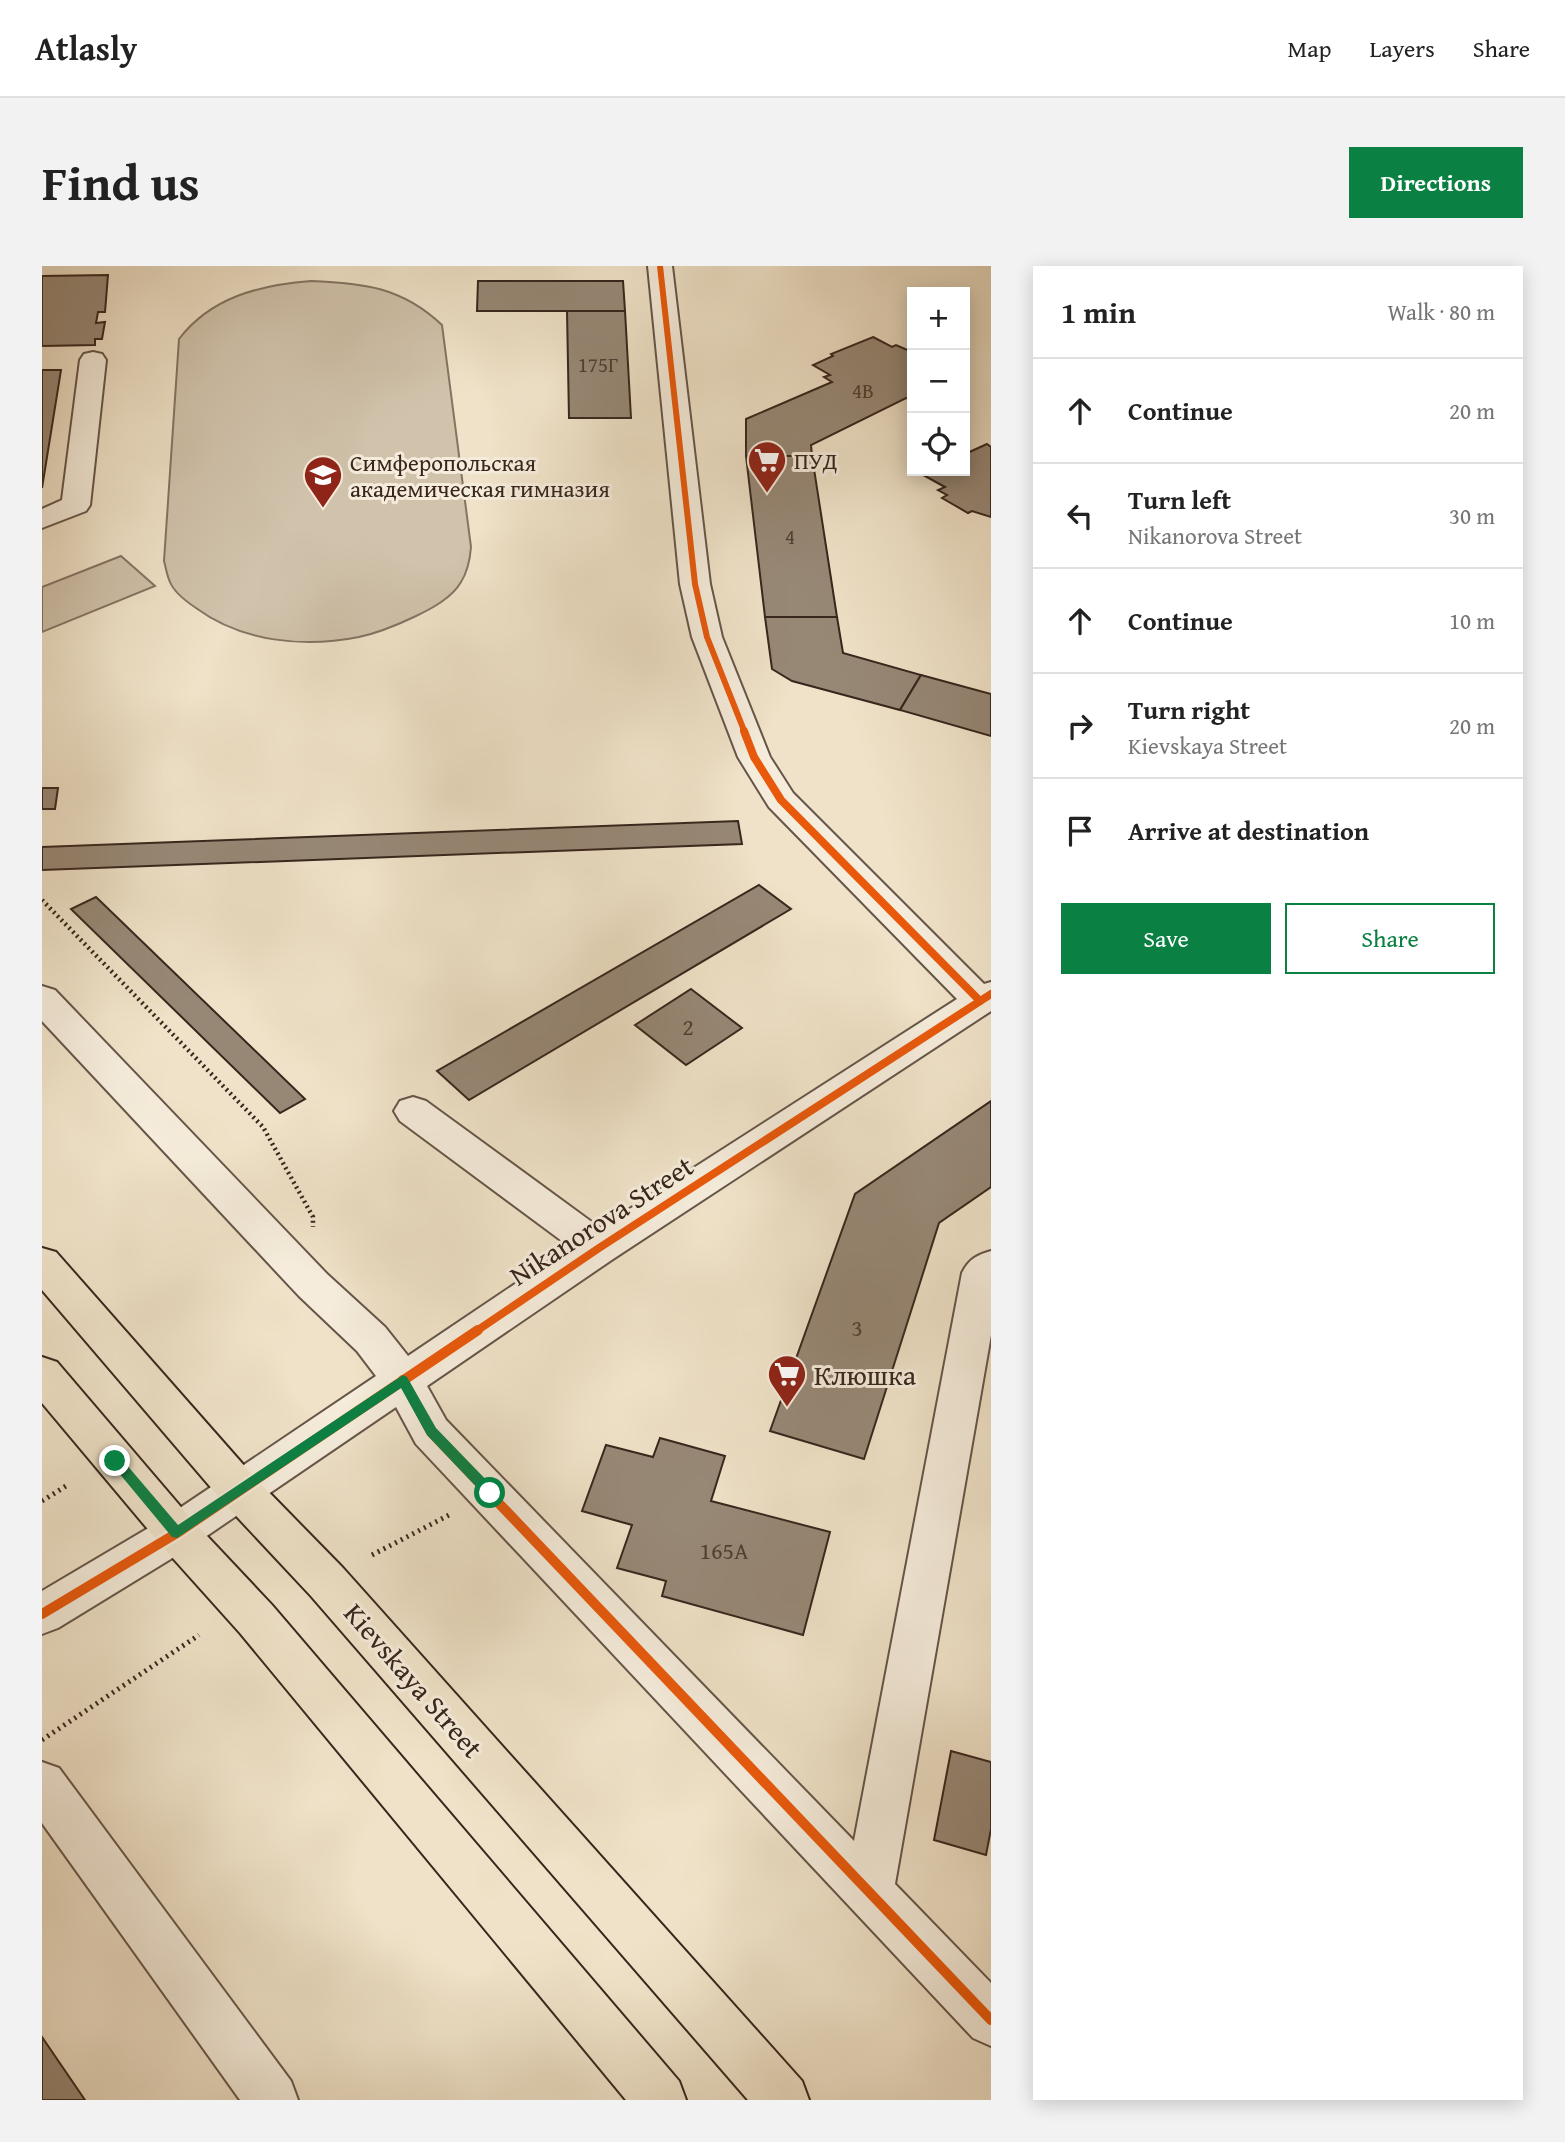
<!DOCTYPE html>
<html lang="en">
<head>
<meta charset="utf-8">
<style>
  :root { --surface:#fff; --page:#f2f2f2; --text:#222; --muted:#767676; --line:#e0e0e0; --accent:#0b8043 }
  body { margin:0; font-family:"Gentium Book Plus",serif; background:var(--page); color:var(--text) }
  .controls { position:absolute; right:21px; top:21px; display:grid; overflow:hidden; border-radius:0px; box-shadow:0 4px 18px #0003 }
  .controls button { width:63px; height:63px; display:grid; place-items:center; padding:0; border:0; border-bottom:2px solid var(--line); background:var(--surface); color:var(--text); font:35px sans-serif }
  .stop { position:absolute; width:21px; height:21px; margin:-16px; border:5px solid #0b8043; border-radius:50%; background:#fff }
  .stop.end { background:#0b8043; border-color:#fff; box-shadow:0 2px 7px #0008 }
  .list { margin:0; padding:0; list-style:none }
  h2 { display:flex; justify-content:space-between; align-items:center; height:91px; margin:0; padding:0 28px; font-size:30px }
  h2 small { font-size:23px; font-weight:400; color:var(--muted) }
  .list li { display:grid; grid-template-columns:46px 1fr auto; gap:21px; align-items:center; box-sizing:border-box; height:105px; padding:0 28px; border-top:2px solid var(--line) }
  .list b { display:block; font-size:26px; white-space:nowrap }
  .list p { margin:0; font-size:23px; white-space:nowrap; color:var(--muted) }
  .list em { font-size:23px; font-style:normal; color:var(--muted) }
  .actions { display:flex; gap:14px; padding:21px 28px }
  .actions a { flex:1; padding:16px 0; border:2px solid var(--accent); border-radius:0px; text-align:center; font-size:24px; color:var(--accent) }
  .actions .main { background:var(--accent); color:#fff }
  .icon { flex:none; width:38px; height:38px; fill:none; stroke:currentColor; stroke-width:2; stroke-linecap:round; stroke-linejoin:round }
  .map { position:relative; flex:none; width:949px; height:1834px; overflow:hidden; border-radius:0px }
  header { display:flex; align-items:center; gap:42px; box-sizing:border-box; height:98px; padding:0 35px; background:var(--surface); border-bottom:2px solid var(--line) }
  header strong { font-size:33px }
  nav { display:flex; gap:38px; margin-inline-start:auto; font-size:24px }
  .intro { display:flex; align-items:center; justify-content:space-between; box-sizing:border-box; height:168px; padding:0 42px }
  h1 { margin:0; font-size:49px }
  .button { padding:18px 32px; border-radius:0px; background:var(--accent); color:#fff; font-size:24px; font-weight:700 }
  main { display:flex; gap:42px; padding:0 42px }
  aside { flex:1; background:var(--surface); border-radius:0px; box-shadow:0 4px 18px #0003 }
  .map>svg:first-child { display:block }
  .green { fill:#d0c2ab; stroke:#847464; stroke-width:2 }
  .building { fill:#978876; stroke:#38261d; stroke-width:2 }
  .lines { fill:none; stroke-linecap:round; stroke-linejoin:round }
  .minor-casing { stroke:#665548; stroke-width:4 }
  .major-casing { stroke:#38261d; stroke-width:4 }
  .path-far1 { stroke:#38261d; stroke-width:4.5; stroke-dasharray:2 3.5; stroke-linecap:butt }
  .path { stroke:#38261d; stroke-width:5; stroke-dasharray:2 4.5; stroke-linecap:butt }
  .minor { fill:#f5ecdb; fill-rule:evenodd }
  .major { fill:#efe2c8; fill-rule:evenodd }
  .cycleway-far2-casing { stroke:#f5ecdb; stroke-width:10 }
  .cycleway-far1-casing { stroke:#f5ecdb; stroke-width:12 }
  .cycleway-casing { stroke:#f5ecdb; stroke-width:15 }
  .cycleway-far2 { stroke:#e8590c; stroke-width:6 }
  .cycleway-far1 { stroke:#e8590c; stroke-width:8 }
  .cycleway { stroke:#e8590c; stroke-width:10 }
  .route { fill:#0b8043 }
  .labels { text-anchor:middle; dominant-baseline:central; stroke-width:6; stroke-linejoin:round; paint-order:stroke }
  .far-number-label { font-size:21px; fill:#503e33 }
  .far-poi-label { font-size:23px; fill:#38261d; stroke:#f5ecdb; text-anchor:start }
  .number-label { font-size:24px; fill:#503e33 }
  .street-label { font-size:28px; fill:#38261d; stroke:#f5ecdb }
  .poi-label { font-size:28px; fill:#38261d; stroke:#f5ecdb; text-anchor:start }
</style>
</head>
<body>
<header>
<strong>Atlasly</strong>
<nav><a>Map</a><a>Layers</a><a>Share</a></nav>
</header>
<div class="intro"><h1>Find us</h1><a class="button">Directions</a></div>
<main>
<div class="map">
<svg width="949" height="1834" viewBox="0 0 949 1834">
  <rect width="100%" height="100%" fill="#efe2c8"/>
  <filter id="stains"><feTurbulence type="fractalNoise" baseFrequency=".00286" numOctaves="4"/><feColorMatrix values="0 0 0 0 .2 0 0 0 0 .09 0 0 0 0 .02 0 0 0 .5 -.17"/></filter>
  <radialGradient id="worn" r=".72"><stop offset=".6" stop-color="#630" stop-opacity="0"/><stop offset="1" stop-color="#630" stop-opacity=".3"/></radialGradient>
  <g class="green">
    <path d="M269,15C321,17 360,21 400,59L429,281C428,294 426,305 419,316C410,332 389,343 372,351C355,359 336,367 317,371C262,382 200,376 154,342C145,336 132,326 128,316C125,310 124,302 122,295L137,73C169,31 218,19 269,15Z"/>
    <path d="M79,290L113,320L0,366V321Z"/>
  </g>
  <g class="building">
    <path d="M66,9L63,46H56L54,57L63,56L60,73H53V79L0,80V10Z"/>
    <path d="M436,15H581L583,45H435Z"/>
    <path d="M525,45H583L589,152H527Z"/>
    <path d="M831,71L850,81L854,79L870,86V134L864,132L769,179L770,190H704V153L790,116L782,111L788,109L771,99L791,90L789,88Z"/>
    <path d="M0,104H19L0,222Z"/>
    <path d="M945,178L949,181V251L930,245L926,247L900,232L905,229L896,224L903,221L883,210L894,205H923V188Z"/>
    <path d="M704,190H770L795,351H723Z"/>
    <path d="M723,351H795L801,387L879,409L858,444L750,415L730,403Z"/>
    <path d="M879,409L949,428V470L858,444Z"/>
    <path d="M0,522H16L13,543H0Z"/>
    <path d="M696,555L700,578L0,604V581Z"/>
    <path d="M717,619L749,643L427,834L395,805Z"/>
    <path d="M54,631L263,833L238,847L29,643Z"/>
    <path d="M649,723L700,762L644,799L593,759Z"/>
    <path d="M949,835V921L897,957L822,1193L728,1165L813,928Z"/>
    <path d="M618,1172L683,1190L669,1235L788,1266L761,1369L620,1330L624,1315L575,1302L590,1259L540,1245L564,1179L611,1191Z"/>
    <path d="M909,1485L949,1496V1563L944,1589L892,1574Z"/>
    <path d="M0,1771L43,1834H0Z"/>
  </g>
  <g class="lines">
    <g class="minor-casing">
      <g id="minor">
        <path d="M606,0H630L668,318L680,371L728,491L751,527L942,718L949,716V745L571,993L385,1120L404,1154L812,1575L920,1007C927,993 935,989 949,985V1069L853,1618L949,1717V1780L931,1772L374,1178L354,1141L150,1280L16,1362L0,1368V1325L120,1254L334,1110L315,1085L257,1030L0,755V720L13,724L285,1008L343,1061L366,1090L528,981L358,855L352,845L358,835L371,831L384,835L558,962L915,733L727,541L696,491L650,371L638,318Z"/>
        <path d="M51,86L60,88L64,94L48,239L44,245L0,262V243L20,234L38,94L42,88Z"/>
        <path d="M0,1496L17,1502L249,1815L256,1834H198L0,1557Z"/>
      </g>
    </g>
    <g class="major-casing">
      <g id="major">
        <path d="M0,982L14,986L213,1212L301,1302L760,1815L767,1834H706L269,1330L183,1238L0,1024Z"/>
        <path d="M0,1091L15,1096L150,1254L230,1339L637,1815L644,1834H584L198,1367L120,1280L0,1137Z"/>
      </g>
    </g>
    <path class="path-far1" d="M0,634L221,861L271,951V961"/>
    <g class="path">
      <path d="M0,1235L24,1220"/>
      <path d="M330,1289L409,1248"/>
      <path d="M0,1474L157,1369"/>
    </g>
    <use href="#minor" class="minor"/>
    <use href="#major" class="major"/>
    <g class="cycleway-far2-casing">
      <path id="cycleway-far2" d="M618,0L653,318L665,371L703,467"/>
    </g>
    <g class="cycleway-far1-casing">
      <g id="cycleway-far1">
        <path d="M702,465L712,491L739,534L938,735"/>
        <path d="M433,1066L557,982L949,728"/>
      </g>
    </g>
    <g class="cycleway-casing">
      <g id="cycleway">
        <path d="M361,1114L389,1166L949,1754"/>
        <path d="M0,1348L135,1267L436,1064"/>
      </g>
    </g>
    <use href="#cycleway-far2" class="cycleway-far2"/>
    <use href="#cycleway-far1" class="cycleway-far1"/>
    <use href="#cycleway" class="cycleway"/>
  </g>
  <path class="route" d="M361,1109L365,1111L394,1162L453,1223V1231H444L385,1169L359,1122L135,1272L130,1271L67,1195L73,1189L78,1191L136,1259Z"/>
  <defs>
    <g id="supermarket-pin" transform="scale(2.0125)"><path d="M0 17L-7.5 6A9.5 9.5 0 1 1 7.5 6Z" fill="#8f2418" stroke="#f5ecdb"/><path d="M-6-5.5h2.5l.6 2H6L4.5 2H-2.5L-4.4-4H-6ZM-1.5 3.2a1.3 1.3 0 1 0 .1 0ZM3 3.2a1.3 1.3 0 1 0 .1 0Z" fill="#fff"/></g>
    <g id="school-pin" transform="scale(2.0125)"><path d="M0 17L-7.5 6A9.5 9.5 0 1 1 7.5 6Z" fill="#8f2418" stroke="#f5ecdb"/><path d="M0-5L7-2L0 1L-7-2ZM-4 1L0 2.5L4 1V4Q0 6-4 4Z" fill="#fff"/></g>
  </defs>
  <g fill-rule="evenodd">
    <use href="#supermarket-pin" x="725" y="194"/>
    <use href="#school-pin" x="281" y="209"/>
    <use href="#supermarket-pin" x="745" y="1108"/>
  </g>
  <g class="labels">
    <g class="far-number-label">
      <text x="556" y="98">175Г</text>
      <text x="821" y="124">4В</text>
      <text x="748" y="270">4</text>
    </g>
    <g class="far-poi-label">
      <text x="752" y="194">ПУД</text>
      <text x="308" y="196">Симферопольская<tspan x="308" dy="26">академическая гимназия</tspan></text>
    </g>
    <g class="number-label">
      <text x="646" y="760">2</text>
      <text x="815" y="1061">3</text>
      <text x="682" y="1284">165А</text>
    </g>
    <g class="street-label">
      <text transform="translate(559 954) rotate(-33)">Nikanorova Street</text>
      <text transform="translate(372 1414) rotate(49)">Kievskaya Street</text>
    </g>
    <g class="poi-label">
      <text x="772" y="1108">Клюшка</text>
    </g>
  </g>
  <rect width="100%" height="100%" filter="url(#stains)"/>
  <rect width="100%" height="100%" fill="url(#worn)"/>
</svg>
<div class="controls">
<button>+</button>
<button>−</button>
<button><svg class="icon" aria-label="locate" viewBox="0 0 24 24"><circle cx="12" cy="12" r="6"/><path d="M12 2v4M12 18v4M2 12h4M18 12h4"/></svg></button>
</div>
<div class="stop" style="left:448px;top:1227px"></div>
<div class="stop end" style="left:73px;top:1195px"></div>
</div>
<aside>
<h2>1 min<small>Walk · 80 m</small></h2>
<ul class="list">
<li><svg class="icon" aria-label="ahead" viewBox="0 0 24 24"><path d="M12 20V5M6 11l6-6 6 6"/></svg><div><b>Continue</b></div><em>20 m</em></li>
<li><svg class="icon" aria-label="left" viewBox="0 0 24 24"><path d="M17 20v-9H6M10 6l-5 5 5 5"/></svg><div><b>Turn left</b><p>Nikanorova Street</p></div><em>30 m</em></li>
<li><svg class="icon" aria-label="ahead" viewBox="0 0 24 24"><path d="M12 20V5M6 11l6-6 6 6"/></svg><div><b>Continue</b></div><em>10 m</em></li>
<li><svg class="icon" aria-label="right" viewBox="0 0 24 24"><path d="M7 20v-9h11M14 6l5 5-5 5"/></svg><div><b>Turn right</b><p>Kievskaya Street</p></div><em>20 m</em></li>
<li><svg class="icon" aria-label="arrive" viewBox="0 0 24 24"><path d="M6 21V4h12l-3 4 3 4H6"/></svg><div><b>Arrive at destination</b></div></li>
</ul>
<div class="actions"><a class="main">Save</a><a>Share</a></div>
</aside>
</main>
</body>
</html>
